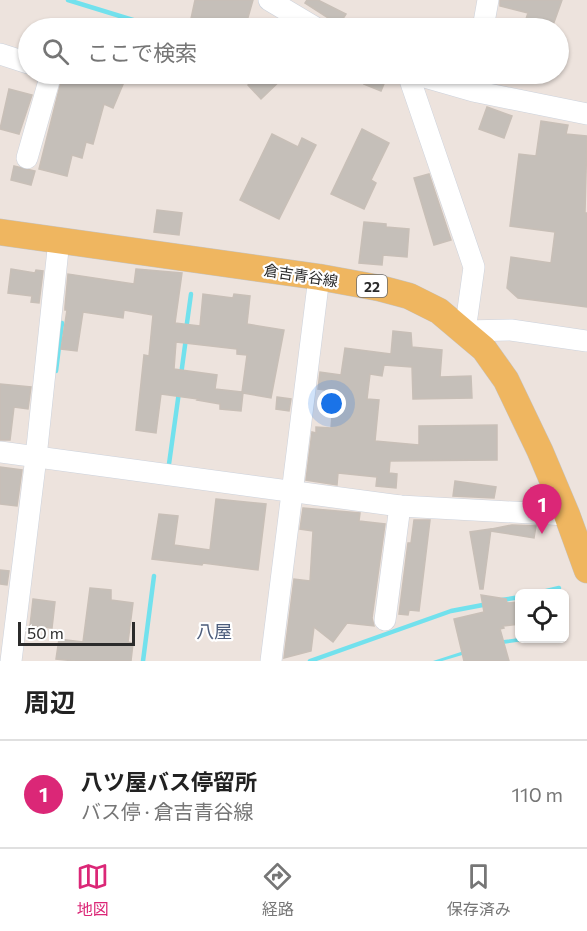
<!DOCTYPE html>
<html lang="ja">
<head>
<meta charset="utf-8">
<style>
  :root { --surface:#fff; --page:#f6f6f6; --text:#222; --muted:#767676; --line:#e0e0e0; --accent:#db2777 }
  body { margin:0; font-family:Commissioner,"Noto Sans JP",sans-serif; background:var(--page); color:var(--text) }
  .controls { position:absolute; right:18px; bottom:18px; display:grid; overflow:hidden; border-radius:9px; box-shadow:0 2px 4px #0004 }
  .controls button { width:54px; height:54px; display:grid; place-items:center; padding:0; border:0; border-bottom:2px solid var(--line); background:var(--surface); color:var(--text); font:30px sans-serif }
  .scale { position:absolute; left:18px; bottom:15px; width:117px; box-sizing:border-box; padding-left:6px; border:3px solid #2b2b2b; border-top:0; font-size:16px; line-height:21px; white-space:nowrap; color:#2b2b2b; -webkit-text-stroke:4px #fff; paint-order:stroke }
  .you { position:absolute; left:332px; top:404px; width:21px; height:21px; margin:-15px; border:4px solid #fff; border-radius:50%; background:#1a73e8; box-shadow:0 0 0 9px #1a73e833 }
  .badge { display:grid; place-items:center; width:39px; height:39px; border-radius:50%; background:var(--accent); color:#fff; font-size:20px; font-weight:700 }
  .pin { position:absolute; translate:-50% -50px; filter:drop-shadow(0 2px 3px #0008) }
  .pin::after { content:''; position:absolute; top:32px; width:21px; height:18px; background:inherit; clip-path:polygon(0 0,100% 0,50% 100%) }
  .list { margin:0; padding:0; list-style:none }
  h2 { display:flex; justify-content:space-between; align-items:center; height:78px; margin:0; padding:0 24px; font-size:26px }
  h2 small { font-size:20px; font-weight:400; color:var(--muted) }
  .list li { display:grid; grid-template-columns:39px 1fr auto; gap:18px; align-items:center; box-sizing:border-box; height:108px; padding:0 24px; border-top:2px solid var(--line) }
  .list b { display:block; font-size:22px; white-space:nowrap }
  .list p { margin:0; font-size:20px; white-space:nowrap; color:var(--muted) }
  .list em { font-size:20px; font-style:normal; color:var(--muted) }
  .icon { flex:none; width:33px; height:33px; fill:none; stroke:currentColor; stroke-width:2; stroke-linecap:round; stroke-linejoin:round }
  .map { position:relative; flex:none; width:587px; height:661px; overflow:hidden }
  .search { position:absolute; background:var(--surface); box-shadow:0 2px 4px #0004; left:18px; right:18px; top:18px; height:66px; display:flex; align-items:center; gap:15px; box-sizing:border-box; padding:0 21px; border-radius:33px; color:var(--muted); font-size:22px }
  .sheet { height:186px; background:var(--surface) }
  nav { display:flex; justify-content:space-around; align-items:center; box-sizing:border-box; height:84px; border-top:2px solid var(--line); background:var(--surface); font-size:16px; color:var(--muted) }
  nav a { display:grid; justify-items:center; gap:3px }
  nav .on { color:var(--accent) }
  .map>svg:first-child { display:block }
  .water { fill:#72e1ed }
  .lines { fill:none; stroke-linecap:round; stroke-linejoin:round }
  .stream { stroke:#72e1ed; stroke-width:4.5 }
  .building { fill:#c5bfb9; stroke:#c8bfb7; stroke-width:1.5; fill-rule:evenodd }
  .minor-casing { stroke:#ccd2dc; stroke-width:22 }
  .major-casing { stroke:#c4c4c4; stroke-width:27 }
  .minor { stroke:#fff; stroke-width:21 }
  .major { stroke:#efb660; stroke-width:26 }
  .labels { text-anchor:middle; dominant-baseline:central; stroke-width:4.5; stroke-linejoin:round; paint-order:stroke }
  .shield { fill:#fff; stroke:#6b6b6b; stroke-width:1.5 }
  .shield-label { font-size:14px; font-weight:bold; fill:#2b2b2b }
  .street-label { font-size:15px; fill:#2b2b2b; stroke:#fff }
  .quarter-label { font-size:18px; fill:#4c5c7b; stroke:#fff }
</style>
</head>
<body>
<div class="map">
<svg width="587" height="661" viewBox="0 0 587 661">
  <rect width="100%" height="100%" fill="#ede3dd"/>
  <path class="water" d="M519,638L537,639L496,645L442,661H433L495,641Z"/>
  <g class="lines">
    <g class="stream">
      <path d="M68,0L159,28"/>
      <path d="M186,330L191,294"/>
      <path d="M56,371L62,323"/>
      <path d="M181,375L186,338"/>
      <path d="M169,464L179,392"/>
      <path d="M534,594L559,588"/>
      <path d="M502,600L520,597"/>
      <path d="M143,661L154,576"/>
      <path d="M310,661L451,611L488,604"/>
    </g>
  </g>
  <g class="building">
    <path d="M195,0H253L245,28H189Z"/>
    <path d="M307,0H318L346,14L339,25L305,3Z"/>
    <path d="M500,0H562L552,28H523L528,13L500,6Z"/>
    <path d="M63,74H105L124,82L113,108L104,104L93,144L86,142L82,158L72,155L67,176L39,169Z"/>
    <path d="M260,74H287L261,99L248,85Z"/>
    <path d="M369,74H388L381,91L364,84Z"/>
    <path d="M9,89L32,95L19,134L0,129Z"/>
    <path d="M487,107L512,116L504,138L479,129Z"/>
    <path d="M541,121L568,125L566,134L587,136L585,213H587V307L518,298L507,288L511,257L551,263L555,232L510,226L519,154L536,156Z"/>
    <path d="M362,129L389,143L371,180L376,183L364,209L331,194Z"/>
    <path d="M272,134L298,147L302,138L316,145L279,219L240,200Z"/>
    <path d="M14,166L35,171L31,185L11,180Z"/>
    <path d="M429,174L451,240L434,245L414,178Z"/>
    <path d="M157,210L182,213L179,235L154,232Z"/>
    <path d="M364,222L386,224V227L409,229L407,257L383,255L382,265L359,263Z"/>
    <path d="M11,269L35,273L36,270L43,271L39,303L31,302L32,296L8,293Z"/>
    <path d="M136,269L182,273L175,323L200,326L203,294L233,298L234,294L250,296L247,324L284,330L271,398L243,393L241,411L220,409V404L197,400L198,399L161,394L156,433L136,430L144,355L149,356L153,315L124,310L123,318L83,312L77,351L61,349L67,310H65V307L68,274L134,284ZM176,342L237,349V354L247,355L242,392L215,389L217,375L174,369Z"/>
    <path d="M393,331L411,333L412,347L442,350L440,377L471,376L472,398L413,399L412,367L384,365L382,376L370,374L367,399L379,400L375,441L419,445V426L497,425V460L390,461L389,473L397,474L396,488L376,486L377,477L338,473L337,485L306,480L312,432L316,433V427L331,428L334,391L318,389L320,372L341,375L345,348L391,354Z"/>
    <path d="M0,384L31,387L28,409L14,407L10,440H0Z"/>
    <path d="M277,397L291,399L289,411L276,409Z"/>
    <path d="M0,467L22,470L17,506L0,504Z"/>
    <path d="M455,481L496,487L494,498L453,496Z"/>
    <path d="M216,499L266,504L258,570L203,563L202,565L152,559L159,514L178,516L174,545L210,550Z"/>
    <path d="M303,508L360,513L359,521L385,524L372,618L374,626L347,623L333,642L314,627L311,651L284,658L294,579L310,581L313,531L300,529Z"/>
    <path d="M414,520H430L419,611L409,610L408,615L399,614L408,543H411Z"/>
    <path d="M512,525L536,526L534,538L491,531V529Z"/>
    <path d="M491,529L483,589H480L470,532Z"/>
    <path d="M0,570L9,571L7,585L0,584Z"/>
    <path d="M90,588L111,590V600L133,603L128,642L133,643L131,661H75L56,659L59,639L83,642Z"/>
    <path d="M481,595L506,599L507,603L519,602V624L503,626L504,628L500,629L509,661H464L454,619L484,612Z"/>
    <path d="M33,599L55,602L52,628L30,626Z"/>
  </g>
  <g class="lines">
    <g class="minor-casing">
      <g id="minor">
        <path d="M269,0L316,28"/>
        <path d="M483,28L488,0"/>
        <path d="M0,54L28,63"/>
        <path d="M408,74L474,267L465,331L511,330L587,341"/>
        <path d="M414,74L473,91L587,114"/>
        <path d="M27,158L51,74"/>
        <path d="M0,452L400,506L567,515"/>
        <path d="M385,620L400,506"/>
        <path d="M11,661L36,457L59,240"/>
        <path d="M271,661L319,277"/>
      </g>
    </g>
    <g class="major-casing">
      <path id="major" d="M0,232L319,277L379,288L409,296L439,311L484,349L506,380L540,451L567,515L587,570"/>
    </g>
    <use href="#minor" class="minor"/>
    <use href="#major" class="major"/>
  </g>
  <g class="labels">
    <rect class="shield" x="357" y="275" width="30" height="22" rx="4.5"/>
    <g class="shield-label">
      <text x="372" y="286">22</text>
    </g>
    <g class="street-label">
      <text transform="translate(301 275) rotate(9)">倉吉青谷線</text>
    </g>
    <g class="quarter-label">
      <text x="214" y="631">八屋</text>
    </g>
  </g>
</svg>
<div class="controls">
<button><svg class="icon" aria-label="locate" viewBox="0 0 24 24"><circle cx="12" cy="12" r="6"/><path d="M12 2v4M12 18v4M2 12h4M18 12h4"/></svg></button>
</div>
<div class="scale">50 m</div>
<div class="you"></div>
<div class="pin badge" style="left:542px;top:534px">1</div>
<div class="search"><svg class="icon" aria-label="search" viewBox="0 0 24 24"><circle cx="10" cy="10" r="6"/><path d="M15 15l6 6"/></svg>ここで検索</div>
</div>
<section class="sheet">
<h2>周辺<small></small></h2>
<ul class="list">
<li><span class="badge">1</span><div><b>八ツ屋バス停留所</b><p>バス停 · 倉吉青谷線</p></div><em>110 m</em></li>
</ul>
</section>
<nav>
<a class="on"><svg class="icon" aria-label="map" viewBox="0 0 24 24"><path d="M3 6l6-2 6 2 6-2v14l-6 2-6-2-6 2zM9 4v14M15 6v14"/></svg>地図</a>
<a><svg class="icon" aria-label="directions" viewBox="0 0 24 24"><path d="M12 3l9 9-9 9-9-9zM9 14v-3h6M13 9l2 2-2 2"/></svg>経路</a>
<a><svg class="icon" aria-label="saved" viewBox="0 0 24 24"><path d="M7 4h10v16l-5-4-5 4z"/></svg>保存済み</a>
</nav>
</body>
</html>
